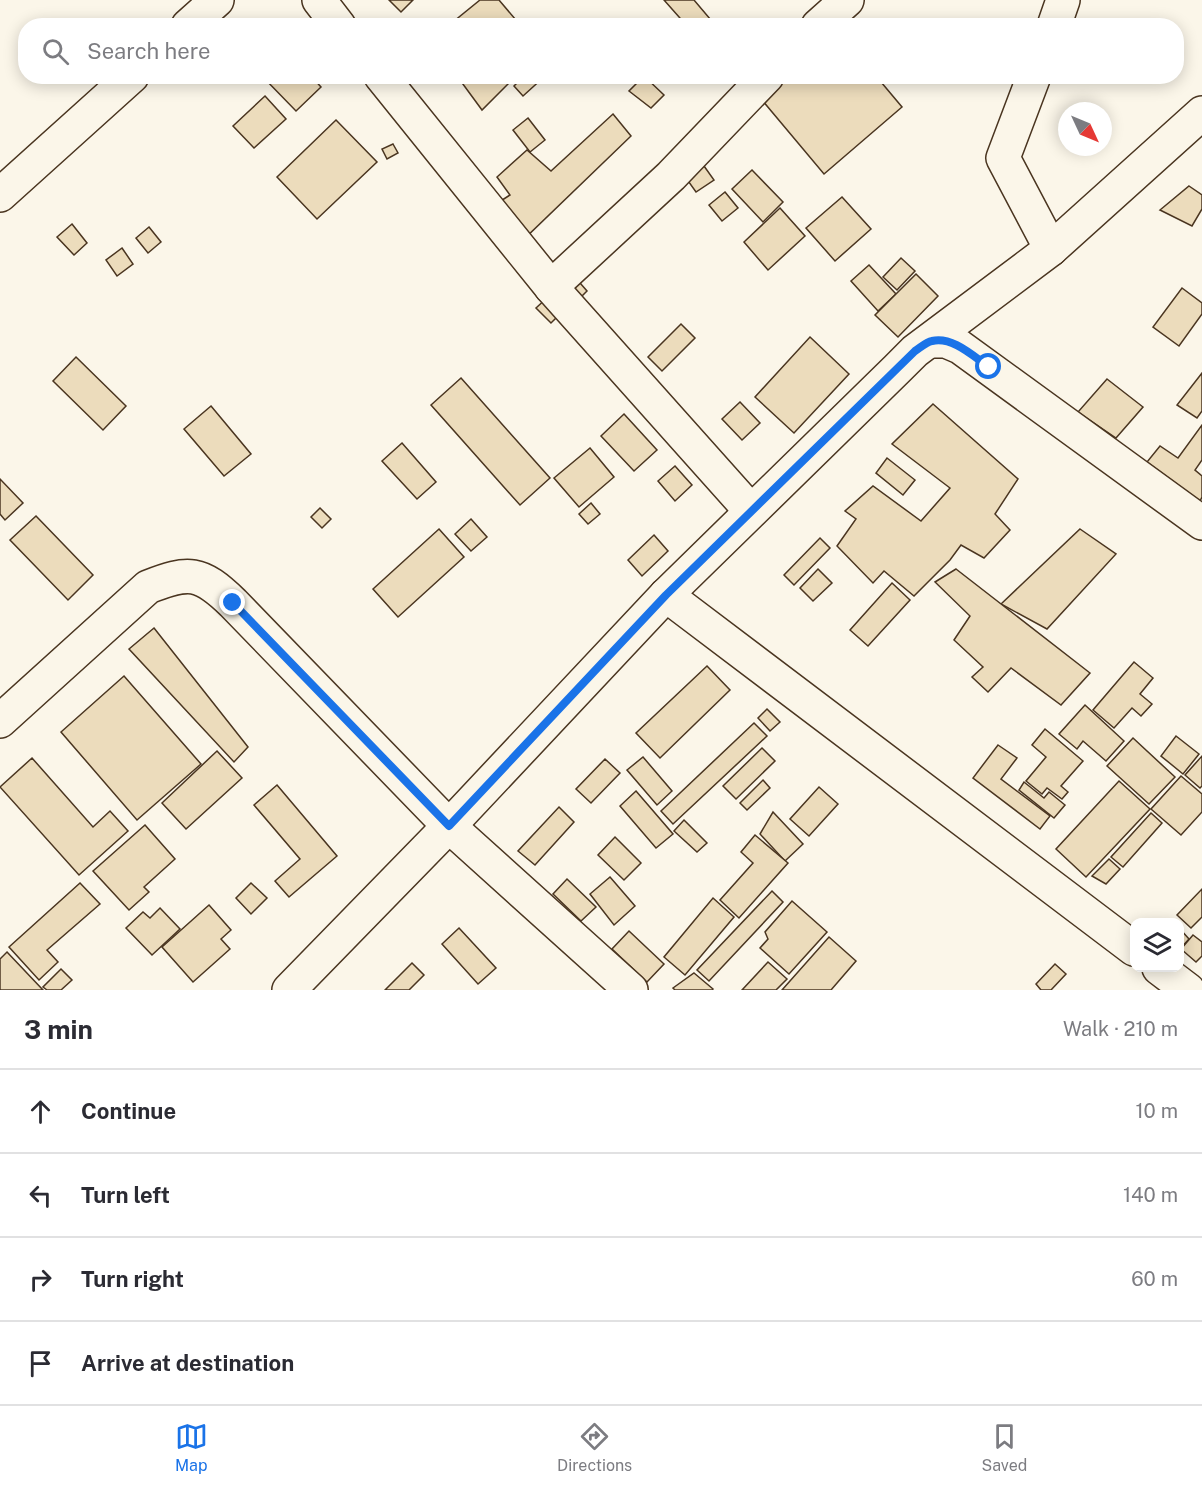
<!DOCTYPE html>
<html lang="en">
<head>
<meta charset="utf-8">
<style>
  :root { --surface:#fff; --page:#f7f7f7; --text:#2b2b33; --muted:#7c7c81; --line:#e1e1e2; --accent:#1a73e8 }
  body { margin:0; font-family:"Public Sans",sans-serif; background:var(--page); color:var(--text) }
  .controls { position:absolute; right:18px; bottom:18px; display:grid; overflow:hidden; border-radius:12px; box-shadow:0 3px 15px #0003 }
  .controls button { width:54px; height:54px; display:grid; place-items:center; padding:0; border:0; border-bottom:2px solid var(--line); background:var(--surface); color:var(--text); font:30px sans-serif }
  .compass { position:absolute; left:1058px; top:102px; width:54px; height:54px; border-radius:50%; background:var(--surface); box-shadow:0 3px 15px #0003; rotate:134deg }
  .stop { position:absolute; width:18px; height:18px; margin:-14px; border:4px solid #1a73e8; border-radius:50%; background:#fff }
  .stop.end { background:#1a73e8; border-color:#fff; box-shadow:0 2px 6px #0008 }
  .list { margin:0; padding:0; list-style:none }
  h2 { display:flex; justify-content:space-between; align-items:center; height:78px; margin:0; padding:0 24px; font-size:26px }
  h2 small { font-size:20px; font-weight:400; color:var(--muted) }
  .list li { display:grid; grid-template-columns:39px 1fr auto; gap:18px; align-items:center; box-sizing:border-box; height:84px; padding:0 24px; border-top:2px solid var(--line) }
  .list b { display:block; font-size:22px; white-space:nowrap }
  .list em { font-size:20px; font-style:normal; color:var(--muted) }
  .icon { flex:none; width:33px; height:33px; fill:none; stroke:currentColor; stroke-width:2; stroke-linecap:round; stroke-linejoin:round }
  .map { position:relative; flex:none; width:1202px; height:990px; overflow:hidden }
  .search { position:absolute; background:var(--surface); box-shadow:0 3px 15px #0003; left:18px; right:18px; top:18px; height:66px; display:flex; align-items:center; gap:15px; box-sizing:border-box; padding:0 21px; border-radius:24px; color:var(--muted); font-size:22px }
  .sheet { height:414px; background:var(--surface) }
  nav { display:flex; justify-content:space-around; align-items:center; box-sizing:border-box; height:84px; border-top:2px solid var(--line); background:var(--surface); font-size:16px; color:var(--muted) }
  nav a { display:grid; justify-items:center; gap:3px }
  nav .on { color:var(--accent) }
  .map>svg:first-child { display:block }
  .building { fill:#ecdcbc; stroke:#4a3520; stroke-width:1.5 }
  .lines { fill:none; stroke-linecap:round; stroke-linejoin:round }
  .minor-casing { stroke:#4a3520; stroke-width:36 }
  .minor { stroke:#fbf6e9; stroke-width:33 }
  .route { stroke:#1a73e8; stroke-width:8 }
</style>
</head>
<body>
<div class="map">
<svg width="1202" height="990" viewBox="0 0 1202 990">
  <rect width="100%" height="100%" fill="#fbf6e9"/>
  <g class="building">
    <path d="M389,0H413L401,12Z"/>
    <path d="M480,0H499L521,26H448Z"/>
    <path d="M664,0H694L716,26H687Z"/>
    <path d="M262,76H311L321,87L296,111Z"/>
    <path d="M457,76H516L482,110Z"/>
    <path d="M524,76H545L523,96L514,86Z"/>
    <path d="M644,76L664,95L651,108L629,91Z"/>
    <path d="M789,76H876L902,107L824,174L762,100Z"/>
    <path d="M265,96L286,119L254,148L233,126Z"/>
    <path d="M613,114L631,136L523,240L496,204L510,195L497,177L527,150L551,171Z"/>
    <path d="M528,118L545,140L530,152L513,130Z"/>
    <path d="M336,120L377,162L317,219L277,177Z"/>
    <path d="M393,144L398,153L387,159L382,149Z"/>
    <path d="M704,166L714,180L696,192L686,178Z"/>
    <path d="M752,170L783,202L763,222L732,189Z"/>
    <path d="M1189,186L1202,195V209L1192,226L1160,210Z"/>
    <path d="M725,192L738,208L722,221L709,205Z"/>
    <path d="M842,197L871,229L835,261L806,228Z"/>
    <path d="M780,208L805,236L768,270L744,242Z"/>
    <path d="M72,224L87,243L74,255L57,237Z"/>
    <path d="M149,227L161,242L148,253L136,238Z"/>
    <path d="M122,248L133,264L117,276L106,260Z"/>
    <path d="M901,258L915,271L897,290L883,277Z"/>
    <path d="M869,265L896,294L878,311L851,281Z"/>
    <path d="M916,274L938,296L898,337L875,315Z"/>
    <path d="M574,276L587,291L575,303Z"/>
    <path d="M1182,288L1202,303V314L1179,346L1153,327Z"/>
    <path d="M549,296L563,311L551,323L536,308Z"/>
    <path d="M681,324L695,338L662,371L648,357Z"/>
    <path d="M810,337L849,374L794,433L755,397Z"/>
    <path d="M76,357L126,406L103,430L53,381Z"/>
    <path d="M1202,373V411L1197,418L1177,405Z"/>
    <path d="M461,378L550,478L520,505L431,405Z"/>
    <path d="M1107,379L1143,407L1116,438L1078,412Z"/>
    <path d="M740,402L760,423L742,440L722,419Z"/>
    <path d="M933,404L1018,479L995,514L1010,530L984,558L961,545L950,560L914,596L884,571L873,583L837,546L856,519L845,511L873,486L921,521L950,488L892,444Z"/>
    <path d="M211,406L251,454L224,476L184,429Z"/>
    <path d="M624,414L657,450L634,471L601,436Z"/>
    <path d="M1202,425V460L1195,470L1202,476V497L1200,501L1147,462L1160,446L1178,458Z"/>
    <path d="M402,443L436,482L417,499L382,461Z"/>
    <path d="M590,448L614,477L579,507L554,478Z"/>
    <path d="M887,458L915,480L903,495L876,473Z"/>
    <path d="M675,466L692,485L675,501L658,481Z"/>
    <path d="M0,479L23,503L5,520L0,514Z"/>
    <path d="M591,503L600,514L588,524L579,514Z"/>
    <path d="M320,508L331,519L322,528L311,517Z"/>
    <path d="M36,516L93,575L68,600L10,540Z"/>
    <path d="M471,519L487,537L471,551L455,534Z"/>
    <path d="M439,529L464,557L398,617L373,589Z"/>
    <path d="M1080,529L1116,554L1047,629L1001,604Z"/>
    <path d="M654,535L668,551L642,576L628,560Z"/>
    <path d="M820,538L830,548L794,585L784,575Z"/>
    <path d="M818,569L832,583L813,601L800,588Z"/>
    <path d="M956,569L1090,673L1061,705L1011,668L988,692L972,677L983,667L954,640L970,616L935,582Z"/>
    <path d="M892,583L910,600L868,646L850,630Z"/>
    <path d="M154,628L248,747L234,762L129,649Z"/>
    <path d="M1134,662L1153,678L1140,694L1152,704L1141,716L1132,708L1114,728L1093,710Z"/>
    <path d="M707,666L730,690L660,758L636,733Z"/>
    <path d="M124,676L201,764L137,820L61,732Z"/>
    <path d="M1085,705L1124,741L1106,761L1083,741L1077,749L1059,734Z"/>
    <path d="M767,709L780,722L770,731L758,718Z"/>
    <path d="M754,723L767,736L673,824L661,811Z"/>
    <path d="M1045,729L1083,761L1061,786L1068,792L1062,799L1047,788L1042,794L1026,781L1046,757L1032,745Z"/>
    <path d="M1176,736L1199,754L1183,774L1161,756Z"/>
    <path d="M1133,738L1175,777L1149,804L1107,766Z"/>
    <path d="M998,745L1017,758L1001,779L1050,816L1040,829L973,778Z"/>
    <path d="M762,748L775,761L736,799L723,786Z"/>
    <path d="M217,751L242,778L186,829L162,803Z"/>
    <path d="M1202,756V786L1200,788L1185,775Z"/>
    <path d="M643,757L672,791L657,805L627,770Z"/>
    <path d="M32,758L93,827L110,811L128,831L79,875L0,787Z"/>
    <path d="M605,759L620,773L591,803L576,789Z"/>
    <path d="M1181,776L1202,794V812L1181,835L1151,809Z"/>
    <path d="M763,780L770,788L747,810L740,803Z"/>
    <path d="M1119,781L1150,809L1086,877L1056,849Z"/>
    <path d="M1024,782L1044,798L1049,792L1065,805L1054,818L1019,790Z"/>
    <path d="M277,785L337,856L289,897L275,881L300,859L254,805Z"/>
    <path d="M819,787L838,804L809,836L790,819Z"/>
    <path d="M636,791L673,834L656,848L620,806Z"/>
    <path d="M559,807L574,822L535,865L518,851Z"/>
    <path d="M773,812L803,844L785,861L760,834Z"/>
    <path d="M1151,813L1162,823L1123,867L1111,857Z"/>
    <path d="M684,820L707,843L697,852L674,831Z"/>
    <path d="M145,825L175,859L144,887L149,892L129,910L93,871Z"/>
    <path d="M755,835L788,863L739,918L720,900L753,863L741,852Z"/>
    <path d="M615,837L641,863L624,880L598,855Z"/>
    <path d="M1109,859L1120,869L1106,884L1092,876Z"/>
    <path d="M610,877L635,906L614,925L590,894Z"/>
    <path d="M567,879L596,907L581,921L553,894Z"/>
    <path d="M80,883L100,904L47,950L58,962L39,980L9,947Z"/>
    <path d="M251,883L267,898L251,914L236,898Z"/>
    <path d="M1202,889V917L1191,928L1177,915Z"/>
    <path d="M772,891L783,902L709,981L697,970Z"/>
    <path d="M713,898L734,917L685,975L664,957Z"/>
    <path d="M792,901L827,932L789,974L760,948L768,939L765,932Z"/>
    <path d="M209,905L231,930L221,939L230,949L193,982L162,947Z"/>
    <path d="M160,908L180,929L152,955L126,928L143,912L150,918Z"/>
    <path d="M459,928L496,968L478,984L442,944Z"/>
    <path d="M1180,929L1189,939L1180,949Z"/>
    <path d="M629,931L664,964L647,982L612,949Z"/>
    <path d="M1193,935L1202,942V956L1196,962L1181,949Z"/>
    <path d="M829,937L856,961L831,990H782Z"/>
    <path d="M7,952L43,990H0V959Z"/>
    <path d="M768,962L787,979L776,990H742Z"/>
    <path d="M412,963L424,975L409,990H385Z"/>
    <path d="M1055,964L1066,974L1051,990H1041L1036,984Z"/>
    <path d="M61,969L72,980L61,990H47L43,987Z"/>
    <path d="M694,973L713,989L712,990H675L673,988Z"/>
  </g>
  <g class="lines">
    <g class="minor-casing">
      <g id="minor">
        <path d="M319,0L339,26"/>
        <path d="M188,26L217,0"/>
        <path d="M818,26L847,0"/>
        <path d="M1054,26L1063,0"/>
        <path d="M381,76L551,287L751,511"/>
        <path d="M1034,76L1003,158L1051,249"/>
        <path d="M0,195L132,76"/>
        <path d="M551,287L671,176L767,76"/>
        <path d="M931,341H946L960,347L1202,523"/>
        <path d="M666,595L1134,949"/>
        <path d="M0,721L148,587C189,571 200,571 233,603L449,826L631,990"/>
        <path d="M1159,968L1188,990"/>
        <path d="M289,990L449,826L666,595L897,369L915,351L1051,249L1202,113"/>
      </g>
    </g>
    <use href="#minor" class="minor"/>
  </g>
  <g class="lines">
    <path class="route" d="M233,603L449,826L666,595L915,351C920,348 926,342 932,341C952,336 973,356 989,367"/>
  </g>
</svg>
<div class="controls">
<button><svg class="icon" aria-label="layers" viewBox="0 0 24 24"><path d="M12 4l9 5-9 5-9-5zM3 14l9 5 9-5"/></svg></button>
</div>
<svg class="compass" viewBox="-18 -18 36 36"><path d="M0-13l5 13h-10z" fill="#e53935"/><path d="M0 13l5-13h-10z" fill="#7c7c81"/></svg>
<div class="stop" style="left:989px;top:367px"></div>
<div class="stop end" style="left:233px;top:603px"></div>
<div class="search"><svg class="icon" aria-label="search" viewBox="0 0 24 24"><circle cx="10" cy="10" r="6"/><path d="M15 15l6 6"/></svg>Search here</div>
</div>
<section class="sheet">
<h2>3 min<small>Walk · 210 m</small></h2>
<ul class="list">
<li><svg class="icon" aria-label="ahead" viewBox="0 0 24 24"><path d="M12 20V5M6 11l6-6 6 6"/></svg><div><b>Continue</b></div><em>10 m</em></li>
<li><svg class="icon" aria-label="left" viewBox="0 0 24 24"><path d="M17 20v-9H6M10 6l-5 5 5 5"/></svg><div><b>Turn left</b></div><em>140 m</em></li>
<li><svg class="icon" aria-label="right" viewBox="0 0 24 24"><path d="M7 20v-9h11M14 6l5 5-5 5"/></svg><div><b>Turn right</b></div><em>60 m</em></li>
<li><svg class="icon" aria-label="arrive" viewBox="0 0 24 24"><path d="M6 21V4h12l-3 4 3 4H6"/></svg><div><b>Arrive at destination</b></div></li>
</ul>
</section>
<nav>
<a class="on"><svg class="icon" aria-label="map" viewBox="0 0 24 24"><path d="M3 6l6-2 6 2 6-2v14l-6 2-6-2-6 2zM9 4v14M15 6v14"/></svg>Map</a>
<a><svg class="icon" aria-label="directions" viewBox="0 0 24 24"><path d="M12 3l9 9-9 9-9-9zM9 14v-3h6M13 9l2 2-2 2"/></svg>Directions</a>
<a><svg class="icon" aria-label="saved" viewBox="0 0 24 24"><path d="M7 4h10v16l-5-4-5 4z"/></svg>Saved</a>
</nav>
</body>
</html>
